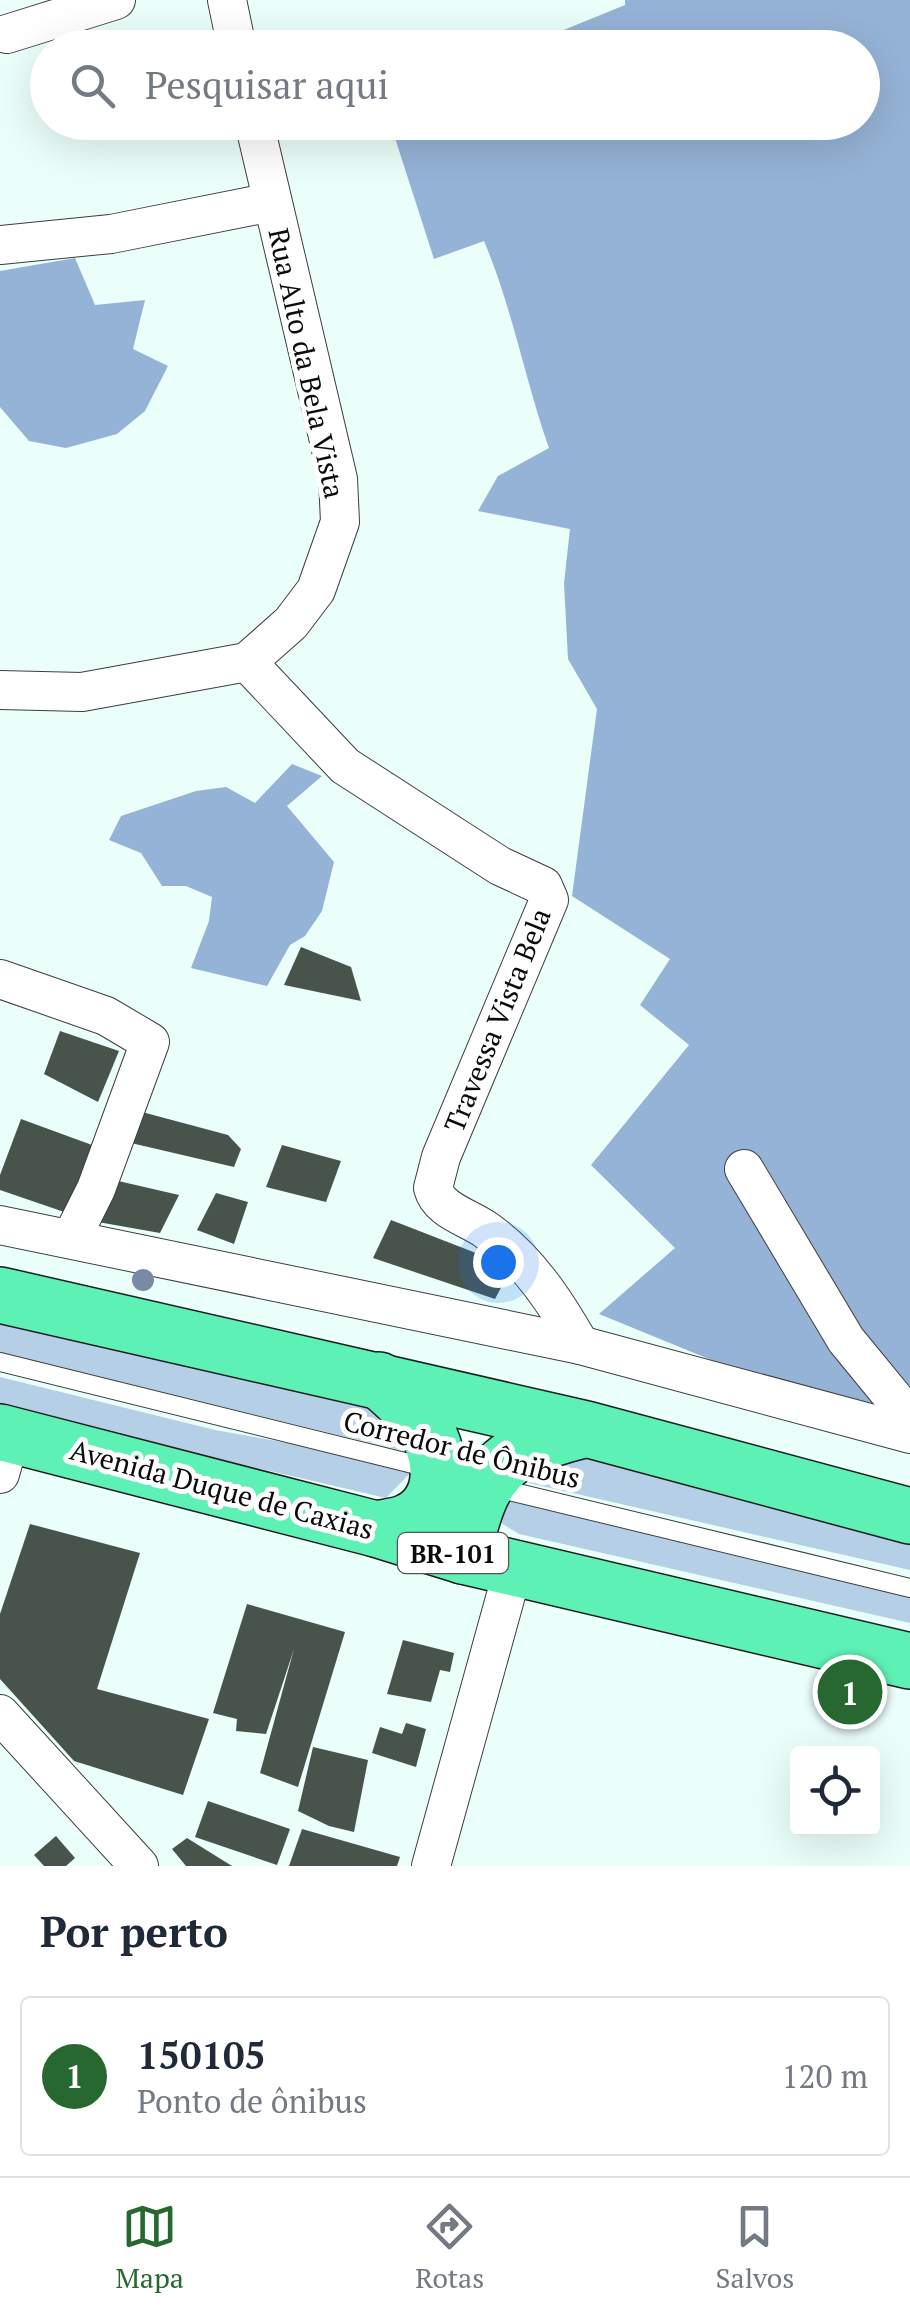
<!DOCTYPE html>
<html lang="pt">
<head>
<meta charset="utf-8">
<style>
  :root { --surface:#fff; --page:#f6f6f7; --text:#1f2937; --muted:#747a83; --line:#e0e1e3; --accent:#276831 }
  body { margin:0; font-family:"PT Serif",serif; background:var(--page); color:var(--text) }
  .controls { position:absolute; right:30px; bottom:30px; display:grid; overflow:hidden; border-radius:10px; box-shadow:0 10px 40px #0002 }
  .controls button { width:90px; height:90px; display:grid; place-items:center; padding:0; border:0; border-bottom:2px solid var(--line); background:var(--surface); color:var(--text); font:50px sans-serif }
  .you { position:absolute; left:498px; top:1262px; width:35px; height:35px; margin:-25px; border:8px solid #fff; border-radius:50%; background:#1a73e8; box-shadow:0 0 0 15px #1a73e833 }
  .badge { display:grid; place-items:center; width:65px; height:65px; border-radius:50%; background:var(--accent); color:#fff; font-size:32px; font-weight:700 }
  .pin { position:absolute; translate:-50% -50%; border:5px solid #fff; box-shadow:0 2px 10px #0006 }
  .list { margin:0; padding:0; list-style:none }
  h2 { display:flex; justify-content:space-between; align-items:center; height:130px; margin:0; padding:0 40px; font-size:42px }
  h2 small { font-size:32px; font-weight:400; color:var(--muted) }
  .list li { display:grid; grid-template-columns:65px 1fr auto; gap:30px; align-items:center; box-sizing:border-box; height:160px; margin:0 20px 20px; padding:0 20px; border:2px solid var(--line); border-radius:10px }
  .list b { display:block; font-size:38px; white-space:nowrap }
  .list p { margin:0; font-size:32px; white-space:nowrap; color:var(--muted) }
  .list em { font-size:32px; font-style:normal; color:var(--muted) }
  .icon { flex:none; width:55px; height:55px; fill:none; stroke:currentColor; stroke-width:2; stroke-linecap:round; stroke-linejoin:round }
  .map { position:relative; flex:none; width:910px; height:1866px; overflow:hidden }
  .search { position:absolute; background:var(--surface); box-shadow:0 10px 40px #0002; left:30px; right:30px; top:30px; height:110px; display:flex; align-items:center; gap:25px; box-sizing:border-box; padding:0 35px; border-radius:55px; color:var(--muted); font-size:38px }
  .sheet { height:310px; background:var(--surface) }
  nav { display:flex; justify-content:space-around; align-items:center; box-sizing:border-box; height:140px; border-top:2px solid var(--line); background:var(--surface); font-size:28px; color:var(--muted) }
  nav a { display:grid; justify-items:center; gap:5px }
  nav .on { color:var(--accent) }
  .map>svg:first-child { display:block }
  .green { fill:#b5cfe6 }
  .forest { fill:#95b3d6 }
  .building { fill:#48534c }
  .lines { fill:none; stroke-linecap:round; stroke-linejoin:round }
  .service-casing { stroke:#3e3e3e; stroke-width:20 }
  .minor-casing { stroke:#3e3e3e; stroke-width:40 }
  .trunk-casing { stroke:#1c1c1c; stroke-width:58 }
  .service { stroke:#fff; stroke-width:18 }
  .minor { stroke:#fff; stroke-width:38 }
  .trunk { stroke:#5ef1b6; stroke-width:55 }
  .tree { fill:#7a8aa5 }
  .labels { text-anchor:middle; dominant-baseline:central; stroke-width:10; stroke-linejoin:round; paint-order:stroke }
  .shield { fill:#fff; stroke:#545454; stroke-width:2.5 }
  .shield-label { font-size:25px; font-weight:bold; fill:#0b0b0b }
  .street-label { font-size:28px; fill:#0b0b0b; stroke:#fff }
</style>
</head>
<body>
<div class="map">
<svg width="910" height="1866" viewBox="0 0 910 1866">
  <rect width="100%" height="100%" fill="#eafefa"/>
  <g class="green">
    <path d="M0,1314L397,1409L417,1454L0,1353Z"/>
    <path d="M0,1377L215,1430L417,1466L386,1498L0,1408Z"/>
    <path d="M555,1443L910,1530V1570L529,1483Z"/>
    <path d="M503,1499L716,1541L910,1595V1623L519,1534L498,1521Z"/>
  </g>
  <g class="forest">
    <path d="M625,0H910V1412L743,1373L599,1314L675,1248L591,1165L689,1045L640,1005L670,959L572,896L597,709L568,659L564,583L570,529L478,511L498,476L549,448C525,380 512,307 484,241L434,259L395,138L400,122H862V48L522,47L625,5Z"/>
    <path d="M75,258L95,305L145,300L133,349L168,366L145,411L117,434L66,448L29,441L0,407V271Z"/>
    <path d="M292,764L322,776L287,806L334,862L322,911L305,936L290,945L267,986L191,968L209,921L212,897L186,886H162L141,853L109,840L121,816L196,791L226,787L255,803Z"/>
  </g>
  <g class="building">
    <path d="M301,947L351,967L361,1001L284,985Z"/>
    <path d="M60,1031L119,1051L98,1102L44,1074Z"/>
    <path d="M142,1112L228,1135L241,1149L234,1167L131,1143Z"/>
    <path d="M21,1119L92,1145L70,1214L0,1190V1175Z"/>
    <path d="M282,1145L341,1161L326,1202L266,1187Z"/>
    <path d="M114,1180L179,1195L160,1233L98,1222Z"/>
    <path d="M216,1193L248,1202L234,1244L197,1230Z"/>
    <path d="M391,1220L512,1267L495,1299L373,1258Z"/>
    <path d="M30,1524L140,1553L97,1689L209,1719L183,1795L74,1761L0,1679V1614Z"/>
    <path d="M247,1604L345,1632L298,1787L260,1773L294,1649L266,1734L236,1731L237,1719L213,1713Z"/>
    <path d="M403,1640L454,1653L450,1672L440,1670L431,1702L387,1694Z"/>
    <path d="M406,1723L426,1729L416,1767L372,1753L380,1727L402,1734Z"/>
    <path d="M313,1747L368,1760L354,1832L329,1826L298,1811Z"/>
    <path d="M208,1801L290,1829L277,1865L195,1837Z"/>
    <path d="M302,1829L400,1857L397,1866H289Z"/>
    <path d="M56,1836L75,1858L66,1866H44L34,1855Z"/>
    <path d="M187,1838L232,1866H186L172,1849Z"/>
  </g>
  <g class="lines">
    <g class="service-casing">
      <g id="service">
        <path d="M0,1362L429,1468"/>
        <path d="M493,1487L910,1588"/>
      </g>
    </g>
    <g class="minor-casing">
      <g id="minor">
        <path d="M227,0L237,48"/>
        <path d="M7,34L116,0"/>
        <path d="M0,245L111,234L272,202"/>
        <path d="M247,662L345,766L500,866L543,886L549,900L441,1157L433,1188C439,1211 468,1217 486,1230C528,1260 555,1301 580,1345"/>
        <path d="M0,690L82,692L247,662L291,623L316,590L340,522L338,479L254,122"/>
        <path d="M0,979L106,1016L150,1042L96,1189L71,1239"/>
        <path d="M744,1169L846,1340L910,1418"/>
        <path d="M0,1225L580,1345L910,1434"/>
        <path d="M0,1474L11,1434"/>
        <path d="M0,1714L139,1866"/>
        <path d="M431,1866L514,1566"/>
      </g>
    </g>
    <g class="trunk-casing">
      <g id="trunk">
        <path d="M0,1295L586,1429L910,1516"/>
        <path d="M0,1432L376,1529L463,1556L910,1661"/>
        <path d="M376,1529C385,1527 398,1526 407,1522C450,1504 443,1449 419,1419C408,1405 392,1392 379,1380"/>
        <path d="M463,1556C481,1471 499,1451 583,1430"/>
      </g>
    </g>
    <use href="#service" class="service"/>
    <use href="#minor" class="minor"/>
    <use href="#trunk" class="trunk"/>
  </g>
  <circle class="tree" cx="143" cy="1280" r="11"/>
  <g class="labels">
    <rect class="shield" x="398" y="1533" width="110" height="40" rx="8"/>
    <g class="shield-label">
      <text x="453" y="1553">BR-101</text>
    </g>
    <g class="street-label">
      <text transform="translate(307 363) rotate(78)">Rua Alto da Bela Vista</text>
      <text transform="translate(497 1020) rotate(-68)">Travessa Vista Bela</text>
      <text transform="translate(462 1449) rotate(14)">Corredor de Ônibus</text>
      <text transform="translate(222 1489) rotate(15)">Avenida Duque de Caxias</text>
    </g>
  </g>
</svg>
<div class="controls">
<button><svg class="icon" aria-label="locate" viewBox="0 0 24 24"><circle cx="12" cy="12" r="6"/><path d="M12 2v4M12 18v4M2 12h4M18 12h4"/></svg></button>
</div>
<div class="you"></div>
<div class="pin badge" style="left:850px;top:1692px">1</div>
<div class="search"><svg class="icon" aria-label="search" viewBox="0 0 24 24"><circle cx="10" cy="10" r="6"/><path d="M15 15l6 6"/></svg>Pesquisar aqui</div>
</div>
<section class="sheet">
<h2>Por perto<small></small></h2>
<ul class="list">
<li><span class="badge">1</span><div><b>150105</b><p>Ponto de ônibus</p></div><em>120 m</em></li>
</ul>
</section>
<nav>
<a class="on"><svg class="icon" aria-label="map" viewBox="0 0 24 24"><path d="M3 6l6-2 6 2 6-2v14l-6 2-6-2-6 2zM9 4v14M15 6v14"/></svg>Mapa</a>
<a><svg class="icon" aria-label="directions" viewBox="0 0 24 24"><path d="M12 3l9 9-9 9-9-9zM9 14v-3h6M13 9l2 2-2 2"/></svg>Rotas</a>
<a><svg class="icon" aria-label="saved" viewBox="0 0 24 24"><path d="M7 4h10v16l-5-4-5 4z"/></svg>Salvos</a>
</nav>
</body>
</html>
